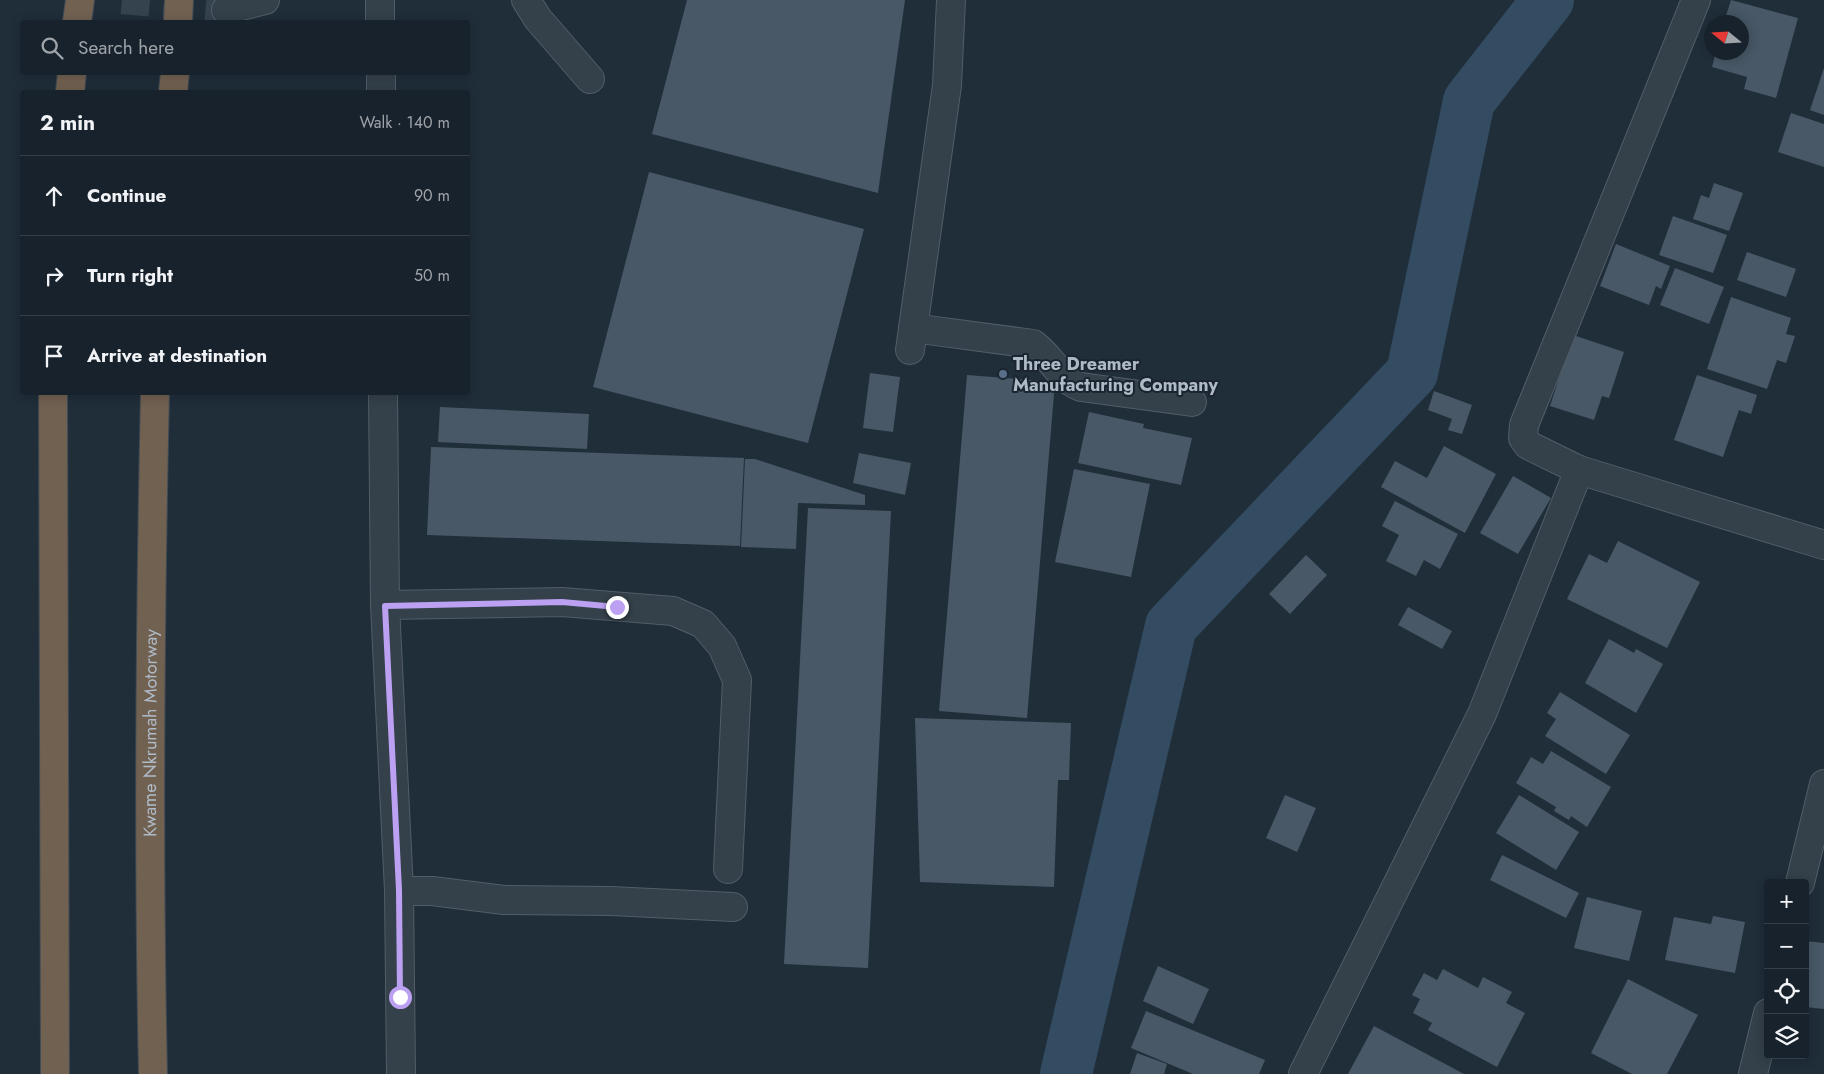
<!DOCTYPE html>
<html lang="en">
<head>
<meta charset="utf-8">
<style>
  :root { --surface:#18222c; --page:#252f38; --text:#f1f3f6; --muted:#9fa4a9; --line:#363f48 }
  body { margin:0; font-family:Jost,sans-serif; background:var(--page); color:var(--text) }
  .controls { position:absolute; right:15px; bottom:15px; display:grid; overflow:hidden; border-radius:5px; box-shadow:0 2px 12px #0003 }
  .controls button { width:45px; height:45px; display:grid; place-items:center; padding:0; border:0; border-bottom:1px solid var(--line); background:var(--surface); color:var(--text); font:25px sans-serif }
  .compass { position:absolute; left:1704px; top:15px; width:45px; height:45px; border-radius:50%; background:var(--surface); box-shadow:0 2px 12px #0003; rotate:288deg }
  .stop { position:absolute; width:15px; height:15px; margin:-11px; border:4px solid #bca0f2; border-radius:50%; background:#fff }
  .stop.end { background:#bca0f2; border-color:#fff; box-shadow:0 1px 5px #0008 }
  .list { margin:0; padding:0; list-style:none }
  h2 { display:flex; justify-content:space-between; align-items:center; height:65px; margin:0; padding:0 20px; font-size:21px }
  h2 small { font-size:16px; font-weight:400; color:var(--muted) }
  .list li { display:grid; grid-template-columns:32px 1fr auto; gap:15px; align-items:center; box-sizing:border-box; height:80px; padding:0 20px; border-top:1px solid var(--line) }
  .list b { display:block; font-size:19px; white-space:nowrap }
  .list em { font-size:16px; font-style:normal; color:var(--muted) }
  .icon { flex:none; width:28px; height:28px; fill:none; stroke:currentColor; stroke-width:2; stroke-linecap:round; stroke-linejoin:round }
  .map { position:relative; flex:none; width:1824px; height:1074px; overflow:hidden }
  .search { position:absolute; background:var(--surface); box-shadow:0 2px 12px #0003; left:20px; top:20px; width:450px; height:55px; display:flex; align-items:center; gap:12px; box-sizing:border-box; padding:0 18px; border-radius:5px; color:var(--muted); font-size:19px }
  .panel { position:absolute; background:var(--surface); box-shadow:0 2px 12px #0003; left:20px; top:90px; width:450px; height:305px; border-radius:5px }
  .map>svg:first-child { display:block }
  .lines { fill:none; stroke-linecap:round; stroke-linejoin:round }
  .river { stroke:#334c62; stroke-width:52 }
  .building { fill:#485866 }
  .minor-tunnel { stroke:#35434f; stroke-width:28; stroke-dasharray:28 14; stroke-linecap:butt }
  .minor-casing { stroke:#525d68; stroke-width:30 }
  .highway-casing { stroke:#3f4a55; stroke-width:30 }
  .minor { stroke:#34404a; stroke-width:28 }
  .highway { stroke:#716151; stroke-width:28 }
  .route { stroke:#bca0f2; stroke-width:6 }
  .service-dot { fill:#5c6f8a; stroke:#1a252f; stroke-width:2 }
  .labels { text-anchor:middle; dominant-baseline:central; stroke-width:4; stroke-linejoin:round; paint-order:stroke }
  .poi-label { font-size:18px; font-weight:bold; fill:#afbac7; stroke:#1a252f; text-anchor:start }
  .street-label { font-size:18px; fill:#afbac7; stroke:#1a252f }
</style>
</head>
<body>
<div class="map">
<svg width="1824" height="1074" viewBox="0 0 1824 1074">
  <rect width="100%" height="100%" fill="#202e3a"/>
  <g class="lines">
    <path class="river" d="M1066,1074L1171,626L1412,373L1469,101L1548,0"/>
  </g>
  <g class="building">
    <path d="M687,0H905L878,193L652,134Z"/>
    <path d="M1731,0L1798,18L1776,98L1744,89L1747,77L1712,67L1716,52H1742V22H1724Z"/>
    <path d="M1824,68V115L1810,110Z"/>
    <path d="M1791,113L1824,124V167L1778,152Z"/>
    <path d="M649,172L864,229L808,443L593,387Z"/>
    <path d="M1714,183L1743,193L1729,231L1693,219L1701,195L1709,198Z"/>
    <path d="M1673,216L1727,235L1713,273L1659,255Z"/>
    <path d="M1616,244L1670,266L1661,289L1656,286L1649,305L1600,286Z"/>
    <path d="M1747,252L1796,269L1786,297L1737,280Z"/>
    <path d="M1675,268L1724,287L1709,324L1660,305Z"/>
    <path d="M1731,297L1791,318L1786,334L1795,336L1786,363L1777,360L1767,389L1707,369Z"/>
    <path d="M1573,335L1624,352L1609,398L1602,396L1594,420L1550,406Z"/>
    <path d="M870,373L900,377L893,432L863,428Z"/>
    <path d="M967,375L1055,382L1027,718L939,711Z"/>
    <path d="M1697,375L1757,395L1751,414L1739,410L1723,457L1674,440Z"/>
    <path d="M1434,391L1472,405L1462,434L1448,430L1452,419L1428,410Z"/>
    <path d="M440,407L589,414L587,449L438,442Z"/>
    <path d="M1089,412L1144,424L1143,428L1192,438L1181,485L1078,463Z"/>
    <path d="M1444,446L1496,474L1465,533L1381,487L1395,461L1427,478Z"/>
    <path d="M431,447L744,458L740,546L427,535Z"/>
    <path d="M859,453L911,463L905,495L853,483Z"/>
    <path d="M745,459H755L865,495V505L798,503L796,549L741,547Z"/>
    <path d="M1074,469L1150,484L1131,577L1055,562Z"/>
    <path d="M1513,476L1551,498L1518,554L1480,533Z"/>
    <path d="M1395,501L1458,534L1440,569L1424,560L1416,576L1386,561L1399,535L1382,526Z"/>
    <path d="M808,508L891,511L868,968L784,964Z"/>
    <path d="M1618,541L1700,582L1667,648L1567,599L1589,554L1607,563Z"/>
    <path d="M1306,555L1327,575L1290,614L1269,594Z"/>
    <path d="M1408,607L1452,631L1442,649L1398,625Z"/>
    <path d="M1609,639L1634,653L1636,649L1663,664L1636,713L1585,683Z"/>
    <path d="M1560,692L1630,735L1606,774L1545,736L1556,719L1547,713Z"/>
    <path d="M915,718L1071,723L1069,780H1058L1054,887L920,882Z"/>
    <path d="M1551,751L1611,787L1587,827L1571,816L1569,820L1554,811L1556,807L1516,783L1531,757L1543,764Z"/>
    <path d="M1285,795L1316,808L1297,852L1266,838Z"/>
    <path d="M1519,795L1579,832L1556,870L1496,833Z"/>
    <path d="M1502,855L1579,893L1566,918L1490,880Z"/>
    <path d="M1587,897L1642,911L1629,961L1574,948Z"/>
    <path d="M1713,916L1745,922L1735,973L1665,960L1674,917L1711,924Z"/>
    <path d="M1805,941L1824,943V1009L1805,1007Z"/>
    <path d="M1158,966L1209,989L1193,1024L1143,1001Z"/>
    <path d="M1443,969L1478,988L1483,977L1512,992L1506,1003L1525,1013L1497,1067L1428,1030L1432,1023L1413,1013L1420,999L1412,995L1424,973L1437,980Z"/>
    <path d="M1628,979L1698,1015L1667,1074H1632L1591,1053Z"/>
    <path d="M1146,1011L1265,1060L1259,1074H1193L1131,1048Z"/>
    <path d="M1374,1026L1464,1074H1348Z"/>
    <path d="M1137,1053L1167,1064L1164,1074H1130Z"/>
  </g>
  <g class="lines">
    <path class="minor-tunnel" d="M122,0L226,10"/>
    <g class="minor-casing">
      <g id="minor">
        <path d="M380,0V22"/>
        <path d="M526,0L538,19L590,79"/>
        <path d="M1696,0L1524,425L1523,438L1528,445L1579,470L1824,545"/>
        <path d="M226,10L265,0"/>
        <path d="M381,72V92"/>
        <path d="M913,328L1033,344C1052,357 1058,378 1081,387L1192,402"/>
        <path d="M910,350L947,85L951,0"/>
        <path d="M383,392L385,605L399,891L401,1074"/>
        <path d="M385,605L562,602L673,611L703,624L722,646L737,680L728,869"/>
        <path d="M1800,883L1824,784"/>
        <path d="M399,891H432L504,900L611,901L733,907"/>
        <path d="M1303,1074L1482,714L1579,470"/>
        <path d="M1753,1074L1768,1013"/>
      </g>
    </g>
    <g class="highway-casing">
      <g id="highway">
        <path d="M77,22L80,0"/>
        <path d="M178,22L179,0"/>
        <path d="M70,92L72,72"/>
        <path d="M173,92L175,72"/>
        <path d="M53,392L55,1074"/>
        <path id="s1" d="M153,1074C148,847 150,620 155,392"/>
      </g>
    </g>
    <use href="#minor" class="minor"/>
    <use href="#highway" class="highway"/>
  </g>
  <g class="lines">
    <path class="route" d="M400,997L399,890L385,606L562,602L617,607"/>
  </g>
  <circle class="service-dot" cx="1003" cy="374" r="5"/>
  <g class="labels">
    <g class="poi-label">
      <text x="1013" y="364">Three Dreamer<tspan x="1013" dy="21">Manufacturing Company</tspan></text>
    </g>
    <g class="street-label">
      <text stroke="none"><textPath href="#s1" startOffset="341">Kwame Nkrumah Motorway</textPath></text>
    </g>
  </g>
</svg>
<div class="controls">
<button>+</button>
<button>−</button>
<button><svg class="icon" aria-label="locate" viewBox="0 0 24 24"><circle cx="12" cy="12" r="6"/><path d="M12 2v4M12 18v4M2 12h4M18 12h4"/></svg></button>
<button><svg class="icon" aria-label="layers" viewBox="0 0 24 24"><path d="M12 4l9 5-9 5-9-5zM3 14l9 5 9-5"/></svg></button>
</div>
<svg class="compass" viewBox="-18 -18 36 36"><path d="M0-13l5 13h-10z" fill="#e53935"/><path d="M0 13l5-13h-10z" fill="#9fa4a9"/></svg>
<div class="stop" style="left:400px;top:997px"></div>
<div class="stop end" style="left:617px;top:607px"></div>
<div class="search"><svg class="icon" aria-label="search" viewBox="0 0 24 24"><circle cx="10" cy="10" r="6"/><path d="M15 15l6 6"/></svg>Search here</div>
<section class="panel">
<h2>2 min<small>Walk · 140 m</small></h2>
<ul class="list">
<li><svg class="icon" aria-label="ahead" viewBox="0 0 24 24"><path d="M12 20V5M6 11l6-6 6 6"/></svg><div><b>Continue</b></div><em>90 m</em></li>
<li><svg class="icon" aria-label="right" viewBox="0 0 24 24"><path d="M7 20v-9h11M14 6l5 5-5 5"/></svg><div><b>Turn right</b></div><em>50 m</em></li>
<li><svg class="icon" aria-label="arrive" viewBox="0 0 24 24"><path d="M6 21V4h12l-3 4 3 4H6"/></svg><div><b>Arrive at destination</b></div></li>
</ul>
</section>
</div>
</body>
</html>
